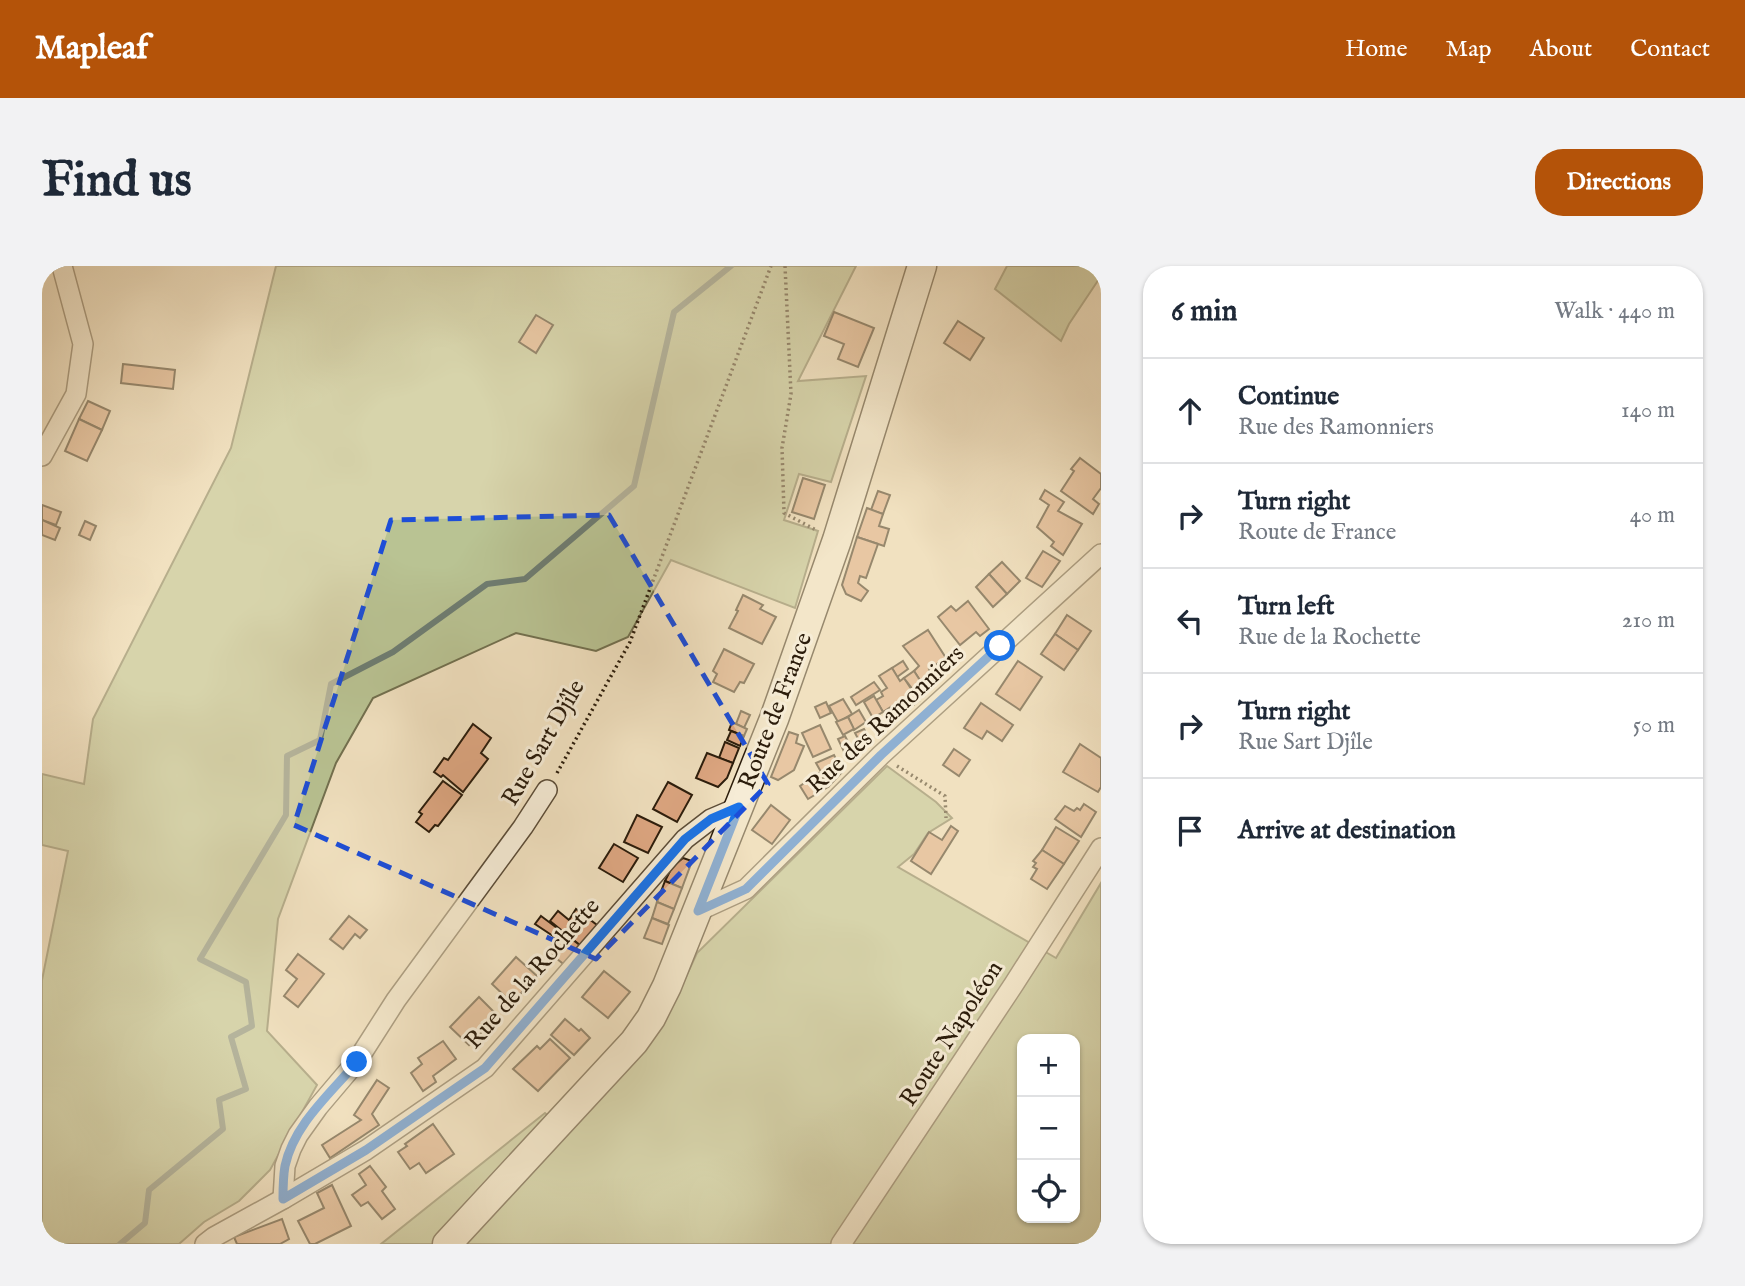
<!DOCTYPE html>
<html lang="en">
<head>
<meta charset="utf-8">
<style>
  :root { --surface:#fff; --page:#f2f2f3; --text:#1f2937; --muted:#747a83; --line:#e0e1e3; --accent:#b45309 }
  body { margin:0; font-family:"IM FELL English",serif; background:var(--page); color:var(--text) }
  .controls { position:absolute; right:21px; bottom:21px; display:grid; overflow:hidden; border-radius:14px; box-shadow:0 2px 5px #0004 }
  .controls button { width:63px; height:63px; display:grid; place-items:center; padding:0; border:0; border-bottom:2px solid var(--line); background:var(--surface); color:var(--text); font:35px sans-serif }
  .stop { position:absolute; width:21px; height:21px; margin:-16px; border:5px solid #1a73e8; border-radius:50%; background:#fff }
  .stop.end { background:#1a73e8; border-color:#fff; box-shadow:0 2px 7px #0008 }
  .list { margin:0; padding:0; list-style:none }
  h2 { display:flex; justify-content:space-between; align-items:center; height:91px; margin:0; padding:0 28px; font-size:30px }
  h2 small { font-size:23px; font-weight:400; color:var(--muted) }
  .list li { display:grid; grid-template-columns:46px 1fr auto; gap:21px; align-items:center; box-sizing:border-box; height:105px; padding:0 28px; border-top:2px solid var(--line) }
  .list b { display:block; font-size:26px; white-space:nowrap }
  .list p { margin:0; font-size:23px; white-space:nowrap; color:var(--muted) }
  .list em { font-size:23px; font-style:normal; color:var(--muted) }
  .icon { flex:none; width:38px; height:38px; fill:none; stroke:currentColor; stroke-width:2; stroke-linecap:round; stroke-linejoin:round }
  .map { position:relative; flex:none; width:1059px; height:978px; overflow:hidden; border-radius:28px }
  header { display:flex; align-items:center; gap:42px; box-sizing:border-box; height:98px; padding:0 35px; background:var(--accent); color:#fff }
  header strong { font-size:33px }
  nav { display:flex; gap:38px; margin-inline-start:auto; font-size:24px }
  .intro { display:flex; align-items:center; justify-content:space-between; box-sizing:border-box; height:168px; padding:0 42px }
  h1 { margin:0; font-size:49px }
  .button { padding:18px 32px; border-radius:28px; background:var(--accent); color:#fff; font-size:24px; font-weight:700 }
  main { display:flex; gap:42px; padding:0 42px }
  aside { flex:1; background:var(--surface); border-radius:28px; box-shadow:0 2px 5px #0004 }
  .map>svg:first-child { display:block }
  .green { fill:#b9c393; stroke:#72704f; stroke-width:2; fill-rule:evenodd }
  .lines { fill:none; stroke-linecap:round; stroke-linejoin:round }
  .stream { stroke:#6e7d72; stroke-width:6 }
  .building { fill:#dea782; stroke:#2b1c0b; stroke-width:2 }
  .minor-casing { stroke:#5c4d38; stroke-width:22 }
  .secondary-casing { stroke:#2b1c0b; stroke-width:31 }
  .path { stroke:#2b1c0b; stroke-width:3.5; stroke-dasharray:2 3.5; stroke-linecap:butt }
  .minor { stroke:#f6ecd6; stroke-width:19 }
  .secondary { stroke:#f6ecd6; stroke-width:28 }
  .route { stroke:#1a73e8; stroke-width:9 }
  .marked { fill:none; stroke:#1d4ed8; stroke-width:5; stroke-dasharray:14 9; stroke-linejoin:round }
  .labels { text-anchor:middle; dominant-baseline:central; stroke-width:6; stroke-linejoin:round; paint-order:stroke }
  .street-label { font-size:24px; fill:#2b1c0b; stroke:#f6ecd6 }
</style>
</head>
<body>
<header>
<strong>Mapleaf</strong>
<nav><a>Home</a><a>Map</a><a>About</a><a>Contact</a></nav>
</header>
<div class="intro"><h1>Find us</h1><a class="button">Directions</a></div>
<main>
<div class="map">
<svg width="1059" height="978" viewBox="0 0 1059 978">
  <rect width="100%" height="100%" fill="#f1e1c0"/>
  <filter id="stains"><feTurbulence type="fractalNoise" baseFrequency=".00286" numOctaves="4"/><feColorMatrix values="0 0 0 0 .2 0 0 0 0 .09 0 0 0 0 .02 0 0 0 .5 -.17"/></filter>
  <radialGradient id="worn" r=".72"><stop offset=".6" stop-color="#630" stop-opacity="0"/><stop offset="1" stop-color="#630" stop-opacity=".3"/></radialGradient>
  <g class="green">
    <path d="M234,0H814L756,115L824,110L789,216L757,208L742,254L776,265L753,342L629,294L586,371L554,385L474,367L331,432L294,497L236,653L225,765L275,819L228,904L197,935L162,956L137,978H0V714L26,585L0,579V508L42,518L51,453L189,182Z"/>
    <path d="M965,0H1059V10L1027,58L1019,75L953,23Z"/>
    <path d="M845,500L894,536L910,552L886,567L872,588L856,601L1014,692L1059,617V978H339L503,847L526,867L630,741L655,687ZM980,773H1033V952H980Z"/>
  </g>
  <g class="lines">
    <path class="stream" d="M78,978L103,957L107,924L181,863L177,834L204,823L189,771L210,760L204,716L158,693L244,549L245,490L278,474L289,418L351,386L445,318L483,313L592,220L632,46L689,0"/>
  </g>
  <g class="building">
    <path d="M792,46L832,62L816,101L796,93L802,78L782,70Z"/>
    <path d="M494,49L511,59L494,87L477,76Z"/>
    <path d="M916,55L942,72L928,94L902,77Z"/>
    <path d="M81,98L133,104L131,123L79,117Z"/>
    <path d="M46,135L68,145L60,164L37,153Z"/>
    <path d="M37,153L60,164L45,195L23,185Z"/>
    <path d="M1038,192L1059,208V222L1051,233L1057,238L1051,248L1019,225L1032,205L1029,203Z"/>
    <path d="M761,212L783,219L772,253L750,246Z"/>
    <path d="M1003,224L1022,236L1016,245L1040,258L1021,289L1009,280L1012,276L995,261L1007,239L998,233Z"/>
    <path d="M836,225L848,229L841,248L829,244Z"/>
    <path d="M0,239L19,246L14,259L0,254Z"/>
    <path d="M825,242L841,248L837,260L847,263L842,280L815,271Z"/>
    <path d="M0,254L18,262L13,274L0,269Z"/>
    <path d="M43,255L54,260L48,274L37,269Z"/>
    <path d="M815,271L836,278L824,312L818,310L816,317L826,325L819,335L804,328L800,319Z"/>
    <path d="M1001,285L1018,295L1000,321L984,312Z"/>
    <path d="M960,296L978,315L965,328L947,308Z"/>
    <path d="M947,308L965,328L951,341L934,321Z"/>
    <path d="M701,329L721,339L718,343L734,351L720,378L687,362L696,345L694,344Z"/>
    <path d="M926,335L947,363L938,370L934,366L918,379L896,351L909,340L914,345Z"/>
    <path d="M1025,349L1049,365L1036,384L1013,368Z"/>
    <path d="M886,364L904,392L887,403L891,413L881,419L872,405L877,400L861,380Z"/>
    <path d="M1013,368L1036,384L1022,404L999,388Z"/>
    <path d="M682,383L712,398L702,417L698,416L692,426L671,416L675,408L671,405Z"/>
    <path d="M861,395L866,403L855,411L850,402Z"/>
    <path d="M976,395L1000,411L978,444L954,428Z"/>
    <path d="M850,402L858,415L862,412L877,435L870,440L864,431L841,446L834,434L841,430L839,426L845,422L837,410Z"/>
    <path d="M872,405L881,419L872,425L862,412Z"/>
    <path d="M832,416L838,424L814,439L809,431Z"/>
    <path d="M832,430L841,446L831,452L822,436Z"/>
    <path d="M801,433L810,448L796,456L787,440Z"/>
    <path d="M784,436L789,447L778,452L773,441Z"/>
    <path d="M939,437L971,459L960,475L945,465L940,473L922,462Z"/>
    <path d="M817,444L824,456L812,464L806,451Z"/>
    <path d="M699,445L708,449L702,462L694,458Z"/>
    <path d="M806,451L812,463L801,469L794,456Z"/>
    <path d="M690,456L705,463L702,470L687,464Z"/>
    <path d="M431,458L449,472L439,487L446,493L421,526L401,509L399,511L392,506L402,492L406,494Z"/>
    <path d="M778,459L789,483L771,491L760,467Z"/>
    <path d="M822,463L830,478L821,482L813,467Z"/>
    <path d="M689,465L702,470L698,480L685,474Z"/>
    <path d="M747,466L756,469L754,477L762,480L752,504L736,514L729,511Z"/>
    <path d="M803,470L814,491L806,494L796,473Z"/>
    <path d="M683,476L697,482L691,497L677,492Z"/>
    <path d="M1038,478L1059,492V521L1056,526L1021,506Z"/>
    <path d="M912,483L928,494L917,510L901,499Z"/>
    <path d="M665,487L691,497L685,512L676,521L654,512Z"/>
    <path d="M792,489L800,506L787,520L774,497Z"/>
    <path d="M777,507L786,521L766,533L758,520Z"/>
    <path d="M401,515L420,529L396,560L393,559L387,566L374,556L380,548L377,546Z"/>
    <path d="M626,516L650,529L635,556L611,543Z"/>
    <path d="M1042,538L1054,546L1039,571L1013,553L1023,540L1032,545L1035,542L1038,544Z"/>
    <path d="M729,539L748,554L730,578L710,564Z"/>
    <path d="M595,549L620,561L606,587L582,576Z"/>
    <path d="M909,560L916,565L889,608L869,595L887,566L900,574Z"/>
    <path d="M1014,561L1037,575L1022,598L1000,584Z"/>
    <path d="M572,578L596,592L581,616L557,602Z"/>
    <path d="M1000,584L1022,598L1005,623L989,613L995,603L991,601L994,597L991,595Z"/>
    <path d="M641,592L650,595L640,622L623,615L630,601Z"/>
    <path d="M623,615L640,622L632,643L615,636Z"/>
    <path d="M615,636L632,643L626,658L610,652Z"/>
    <path d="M534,643L555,659L539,680L508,655L516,645L527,654Z"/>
    <path d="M307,650L325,664L318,672L313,668L301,683L288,673Z"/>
    <path d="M499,650L539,680L524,700L510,689L511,687L508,684L514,672L493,658Z"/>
    <path d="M610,652L627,659L620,678L602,672Z"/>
    <path d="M256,688L282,708L256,741L242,730L255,713L244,704Z"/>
    <path d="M474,691L495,710L470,737L450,718Z"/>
    <path d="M562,705L588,726L566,752L540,731Z"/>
    <path d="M437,731L456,750L427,779L408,761Z"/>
    <path d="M523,753L537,765L539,763L548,772L532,789L509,769Z"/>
    <path d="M508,773L528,792L496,825L471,803L495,780L498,783Z"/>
    <path d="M401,775L414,793L391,810L394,816L381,825L369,807L380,798L376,792Z"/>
    <path d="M335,814L347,822L330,848L337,859L288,892L280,879L319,854L312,849Z"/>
    <path d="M391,858L412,888L384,907L377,897L368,903L356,886L365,880L363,878Z"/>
    <path d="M328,900L344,921L340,925L353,943L340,953L326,936L319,940L310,929L324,919L317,908Z"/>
    <path d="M290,919L309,960L273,978H268L256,955L282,942L275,927Z"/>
    <path d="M240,953L247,973L238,978H195L192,971Z"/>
  </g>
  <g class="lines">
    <g class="minor-casing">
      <g id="minor">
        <path d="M0,190L34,128L41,78L20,0"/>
        <path d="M656,645L704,623L839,489L1059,288"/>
        <path d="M241,933L243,900L249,883L256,869L276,841L315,795L354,734L481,561L505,524"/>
        <path d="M163,978L172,971L241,933L324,884L443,802L643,573L669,553L697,541"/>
        <path d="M799,978L972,718L1059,582"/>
      </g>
    </g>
    <g class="secondary-casing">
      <path id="secondary" d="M405,978L592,776L609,752L625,720L732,453L795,274L880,0"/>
    </g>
    <g class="path">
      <path d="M743,0L749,128L740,182L742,247L774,264"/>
      <path d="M855,500L903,530L904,552"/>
      <path d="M515,507L588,376L729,0"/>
    </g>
    <use href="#minor" class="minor"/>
    <use href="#secondary" class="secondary"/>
  </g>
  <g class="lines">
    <path class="route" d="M315,796C289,827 252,858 243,900C241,911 241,922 241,933L324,884L443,802L643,573L669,553L697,541L656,645L704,623L839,489L958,380"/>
  </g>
  <path d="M0 0H1059V978H0ZM567,249L726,518L554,693L252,559L349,254Z" fill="#f1e1c0" fill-opacity=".55" fill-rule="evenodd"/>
  <path class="marked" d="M567,249L726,518L554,693L252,559L349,254Z"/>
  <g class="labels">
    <g class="street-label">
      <text transform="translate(734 445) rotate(-69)">Route de France</text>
      <text transform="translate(844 454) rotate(-43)">Rue des Ramonniers</text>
      <text transform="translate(502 477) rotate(-60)">Rue Sart Djîle</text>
      <text transform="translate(491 708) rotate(-49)">Rue de la Rochette</text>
      <text transform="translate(910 768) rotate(-57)">Route Napoléon</text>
    </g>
  </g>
  <rect width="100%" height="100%" filter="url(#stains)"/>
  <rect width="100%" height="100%" fill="url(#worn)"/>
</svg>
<div class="controls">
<button>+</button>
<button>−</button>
<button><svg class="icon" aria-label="locate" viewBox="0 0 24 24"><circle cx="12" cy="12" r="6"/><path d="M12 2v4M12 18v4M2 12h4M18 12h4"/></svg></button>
</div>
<div class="stop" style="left:958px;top:380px"></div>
<div class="stop end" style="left:315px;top:796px"></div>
</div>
<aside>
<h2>6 min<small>Walk · 440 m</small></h2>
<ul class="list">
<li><svg class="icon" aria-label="ahead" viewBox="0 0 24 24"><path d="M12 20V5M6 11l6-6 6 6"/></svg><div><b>Continue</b><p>Rue des Ramonniers</p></div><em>140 m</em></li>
<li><svg class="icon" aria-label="right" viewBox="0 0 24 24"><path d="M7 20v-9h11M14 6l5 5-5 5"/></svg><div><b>Turn right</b><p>Route de France</p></div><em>40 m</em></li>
<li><svg class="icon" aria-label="left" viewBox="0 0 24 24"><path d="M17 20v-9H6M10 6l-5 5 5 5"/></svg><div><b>Turn left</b><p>Rue de la Rochette</p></div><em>210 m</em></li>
<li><svg class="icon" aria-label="right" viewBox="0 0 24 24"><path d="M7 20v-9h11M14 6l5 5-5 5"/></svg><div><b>Turn right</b><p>Rue Sart Djîle</p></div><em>50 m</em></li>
<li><svg class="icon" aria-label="arrive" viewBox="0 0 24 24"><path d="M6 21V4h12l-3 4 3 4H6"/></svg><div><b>Arrive at destination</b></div></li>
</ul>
</aside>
</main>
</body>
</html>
